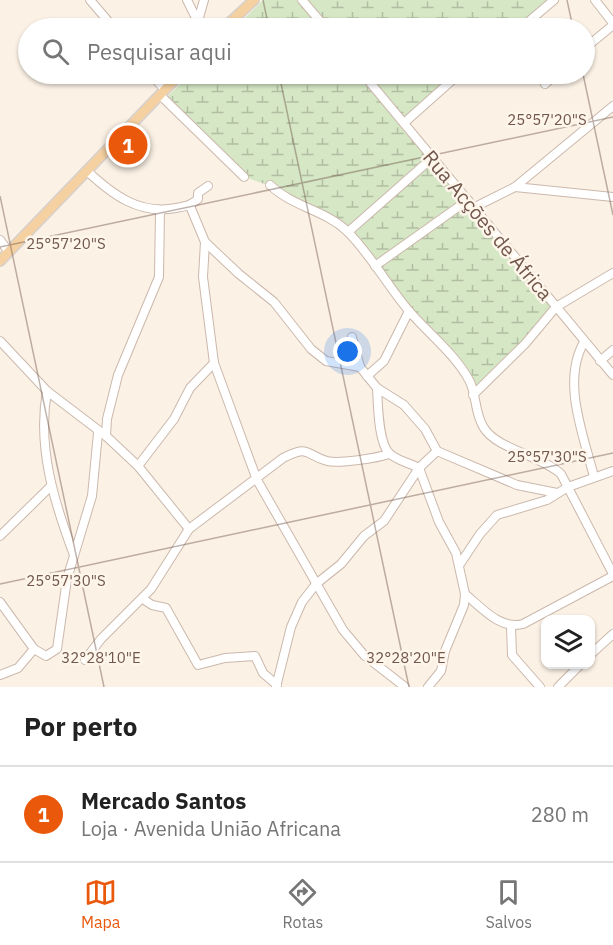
<!DOCTYPE html>
<html lang="pt">
<head>
<meta charset="utf-8">
<style>
  :root { --surface:#fff; --page:#f6f6f6; --text:#222; --muted:#767676; --line:#e0e0e0; --accent:#ea580c }
  body { margin:0; font-family:"IBM Plex Sans",sans-serif; background:var(--page); color:var(--text) }
  .controls { position:absolute; right:18px; bottom:18px; display:grid; overflow:hidden; border-radius:12px; box-shadow:0 2px 4px #0004 }
  .controls button { width:54px; height:54px; display:grid; place-items:center; padding:0; border:0; border-bottom:2px solid var(--line); background:var(--surface); color:var(--text); font:30px sans-serif }
  .you { position:absolute; left:348px; top:352px; width:21px; height:21px; margin:-15px; border:4px solid #fff; border-radius:50%; background:#1a73e8; box-shadow:0 0 0 9px #1a73e833 }
  .badge { display:grid; place-items:center; width:39px; height:39px; border-radius:50%; background:var(--accent); color:#fff; font-size:20px; font-weight:700 }
  .pin { position:absolute; translate:-50% -50%; border:3px solid #fff; box-shadow:0 2px 6px #0006 }
  .list { margin:0; padding:0; list-style:none }
  h2 { display:flex; justify-content:space-between; align-items:center; height:78px; margin:0; padding:0 24px; font-size:26px }
  h2 small { font-size:20px; font-weight:400; color:var(--muted) }
  .list li { display:grid; grid-template-columns:39px 1fr auto; gap:18px; align-items:center; box-sizing:border-box; height:96px; padding:0 24px; border-top:2px solid var(--line) }
  .list b { display:block; font-size:22px; white-space:nowrap }
  .list p { margin:0; font-size:20px; white-space:nowrap; color:var(--muted) }
  .list em { font-size:20px; font-style:normal; color:var(--muted) }
  .icon { flex:none; width:33px; height:33px; fill:none; stroke:currentColor; stroke-width:2; stroke-linecap:round; stroke-linejoin:round }
  .map { position:relative; flex:none; width:613px; height:687px; overflow:hidden }
  .search { position:absolute; background:var(--surface); box-shadow:0 2px 4px #0004; left:18px; right:18px; top:18px; height:66px; display:flex; align-items:center; gap:15px; box-sizing:border-box; padding:0 21px; border-radius:33px; color:var(--muted); font-size:22px }
  .sheet { height:174px; background:var(--surface) }
  nav { display:flex; justify-content:space-around; align-items:center; box-sizing:border-box; height:84px; border-top:2px solid var(--line); background:var(--surface); font-size:16px; color:var(--muted) }
  nav a { display:grid; justify-items:center; gap:3px }
  nav .on { color:var(--accent) }
  .map>svg:first-child { display:block }
  .wetland { fill:url(#wetland-marsh) }
  .lines { fill:none; stroke-linecap:round; stroke-linejoin:round }
  .minor-casing { stroke:#ccb8ac; stroke-width:10 }
  .major-casing { stroke:#d8d0cd; stroke-width:12 }
  .minor { stroke:#fff; stroke-width:8 }
  .major { stroke:#f5d1a2; stroke-width:9 }
  .ticks { fill:none; stroke:#72574c; stroke-width:1.5; stroke-opacity:0.45 }
  .labels { text-anchor:middle; dominant-baseline:central; stroke-width:5; stroke-linejoin:round; paint-order:stroke }
  .street-label { font-size:20px; fill:#72574c; stroke:#fef5eb }
  .ticks-label { font-size:15px; text-anchor:middle; fill:#72574c; stroke:#fef5eb; stroke-width:5; stroke-linejoin:round; paint-order:stroke }
</style>
</head>
<body>
<div class="map">
<svg width="613" height="687" viewBox="0 0 613 687">
  <defs>
    <pattern id="wetland-marsh" width="20" height="14" patternUnits="userSpaceOnUse" patternTransform="scale(1.5)"><rect width="20" height="14" fill="#d5e7c5"/><path d="M1 5h8M5 5V1M11 12h8M15 12V8" fill="none" stroke="#b1bea2"/></pattern>
  </defs>
  <rect width="100%" height="100%" fill="#fbf1e5"/>
  <g class="wetland">
    <path d="M263,0H560L522,28H235Z"/>
    <path d="M190,74H463L404,120L556,312L474,390L340,227L270,186L245,177L166,98Z"/>
  </g>
  <g class="lines">
    <g class="minor-casing">
      <g id="minor">
        <path d="M90,0L114,28"/>
        <path d="M187,0L196,18"/>
        <path d="M302,0L326,28"/>
        <path d="M595,0L613,23"/>
        <path d="M196,28L204,0"/>
        <path d="M521,28L554,0"/>
        <path d="M584,49L613,25"/>
        <path d="M151,74L165,90"/>
        <path d="M363,74L613,375"/>
        <path d="M545,84L556,74"/>
        <path d="M160,95L244,177"/>
        <path d="M404,123L459,74"/>
        <path d="M87,171C113,195 139,215 176,208C186,206 190,206 198,199V193L208,186"/>
        <path d="M270,185C293,207 325,210 347,231C371,255 387,285 409,311C428,333 455,354 469,380C477,394 474,413 484,428C497,449 540,455 561,474L613,574"/>
        <path d="M515,187L613,197"/>
        <path d="M190,206L205,242L239,274L274,302L311,349L326,361L360,367"/>
        <path d="M475,207L515,187L613,106"/>
        <path d="M348,232L432,158"/>
        <path d="M0,240L9,252"/>
        <path d="M205,242L203,277L214,363L257,480L343,630L364,655L405,687"/>
        <path d="M375,266L468,200"/>
        <path d="M352,337L360,367L377,388L404,405L425,429L437,451L517,485L557,493"/>
        <path d="M0,341L47,391L106,436L138,466L189,529"/>
        <path d="M584,342C561,382 584,436 594,477"/>
        <path d="M600,361L613,350"/>
        <path d="M367,376L384,361L409,311"/>
        <path d="M377,388C378,403 378,442 389,453C397,461 410,463 419,468L439,522L456,553L465,594L464,605L445,651L441,671L428,687"/>
        <path d="M47,391C37,447 54,502 74,555"/>
        <path d="M473,395L525,344L556,307L613,273"/>
        <path d="M106,436L107,419L118,375L159,277L160,210"/>
        <path d="M138,466L174,419L190,388L214,363"/>
        <path d="M0,536L51,486"/>
        <path d="M460,564L480,534L497,515L547,500L568,487L613,471"/>
        <path d="M465,594C482,608 500,630 523,624L613,576"/>
        <path d="M143,599L152,605L166,608L198,665L225,658L255,656L263,673L277,685"/>
        <path d="M0,602L34,649L46,656L57,649L67,579L92,496L98,433"/>
        <path d="M511,627L512,655L540,687"/>
        <path d="M590,655L613,634"/>
        <path d="M85,660L101,639L151,589L189,529L283,458C310,444 305,455 327,461C339,464 377,458 389,454"/>
        <path d="M0,675L18,668L34,649"/>
        <path d="M276,687L291,627L302,602L316,584L341,564L364,536L384,521L419,468L437,451"/>
        <path d="M558,687L581,664"/>
      </g>
    </g>
    <g class="major-casing">
      <g id="major">
        <path d="M224,28L254,0"/>
        <path d="M0,261L180,74"/>
      </g>
    </g>
    <use href="#minor" class="minor"/>
    <use href="#major" class="major"/>
  </g>
  <path class="ticks" d="M263,0L269,28M567,0L573,28M279,74L409,687M583,74L613,215M0,196L104,687M0,247L613,117M0,584L613,453"/>
  <g class="labels">
    <g class="street-label">
      <text transform="translate(488 225) rotate(50)">Rua Acções de África</text>
    </g>
  </g>
  <g class="ticks-label">
    <text x="547" y="125">25°57'20"S</text>
    <text x="66" y="249">25°57'20"S</text>
    <text x="547" y="462">25°57'30"S</text>
    <text x="66" y="586">25°57'30"S</text>
    <text x="101" y="663">32°28'10"E</text>
    <text x="406" y="663">32°28'20"E</text>
  </g>
</svg>
<div class="controls">
<button><svg class="icon" aria-label="layers" viewBox="0 0 24 24"><path d="M12 4l9 5-9 5-9-5zM3 14l9 5 9-5"/></svg></button>
</div>
<div class="you"></div>
<div class="pin badge" style="left:128px;top:145px">1</div>
<div class="search"><svg class="icon" aria-label="search" viewBox="0 0 24 24"><circle cx="10" cy="10" r="6"/><path d="M15 15l6 6"/></svg>Pesquisar aqui</div>
</div>
<section class="sheet">
<h2>Por perto<small></small></h2>
<ul class="list">
<li><span class="badge">1</span><div><b>Mercado Santos</b><p>Loja · Avenida União Africana</p></div><em>280 m</em></li>
</ul>
</section>
<nav>
<a class="on"><svg class="icon" aria-label="map" viewBox="0 0 24 24"><path d="M3 6l6-2 6 2 6-2v14l-6 2-6-2-6 2zM9 4v14M15 6v14"/></svg>Mapa</a>
<a><svg class="icon" aria-label="directions" viewBox="0 0 24 24"><path d="M12 3l9 9-9 9-9-9zM9 14v-3h6M13 9l2 2-2 2"/></svg>Rotas</a>
<a><svg class="icon" aria-label="saved" viewBox="0 0 24 24"><path d="M7 4h10v16l-5-4-5 4z"/></svg>Salvos</a>
</nav>
</body>
</html>
